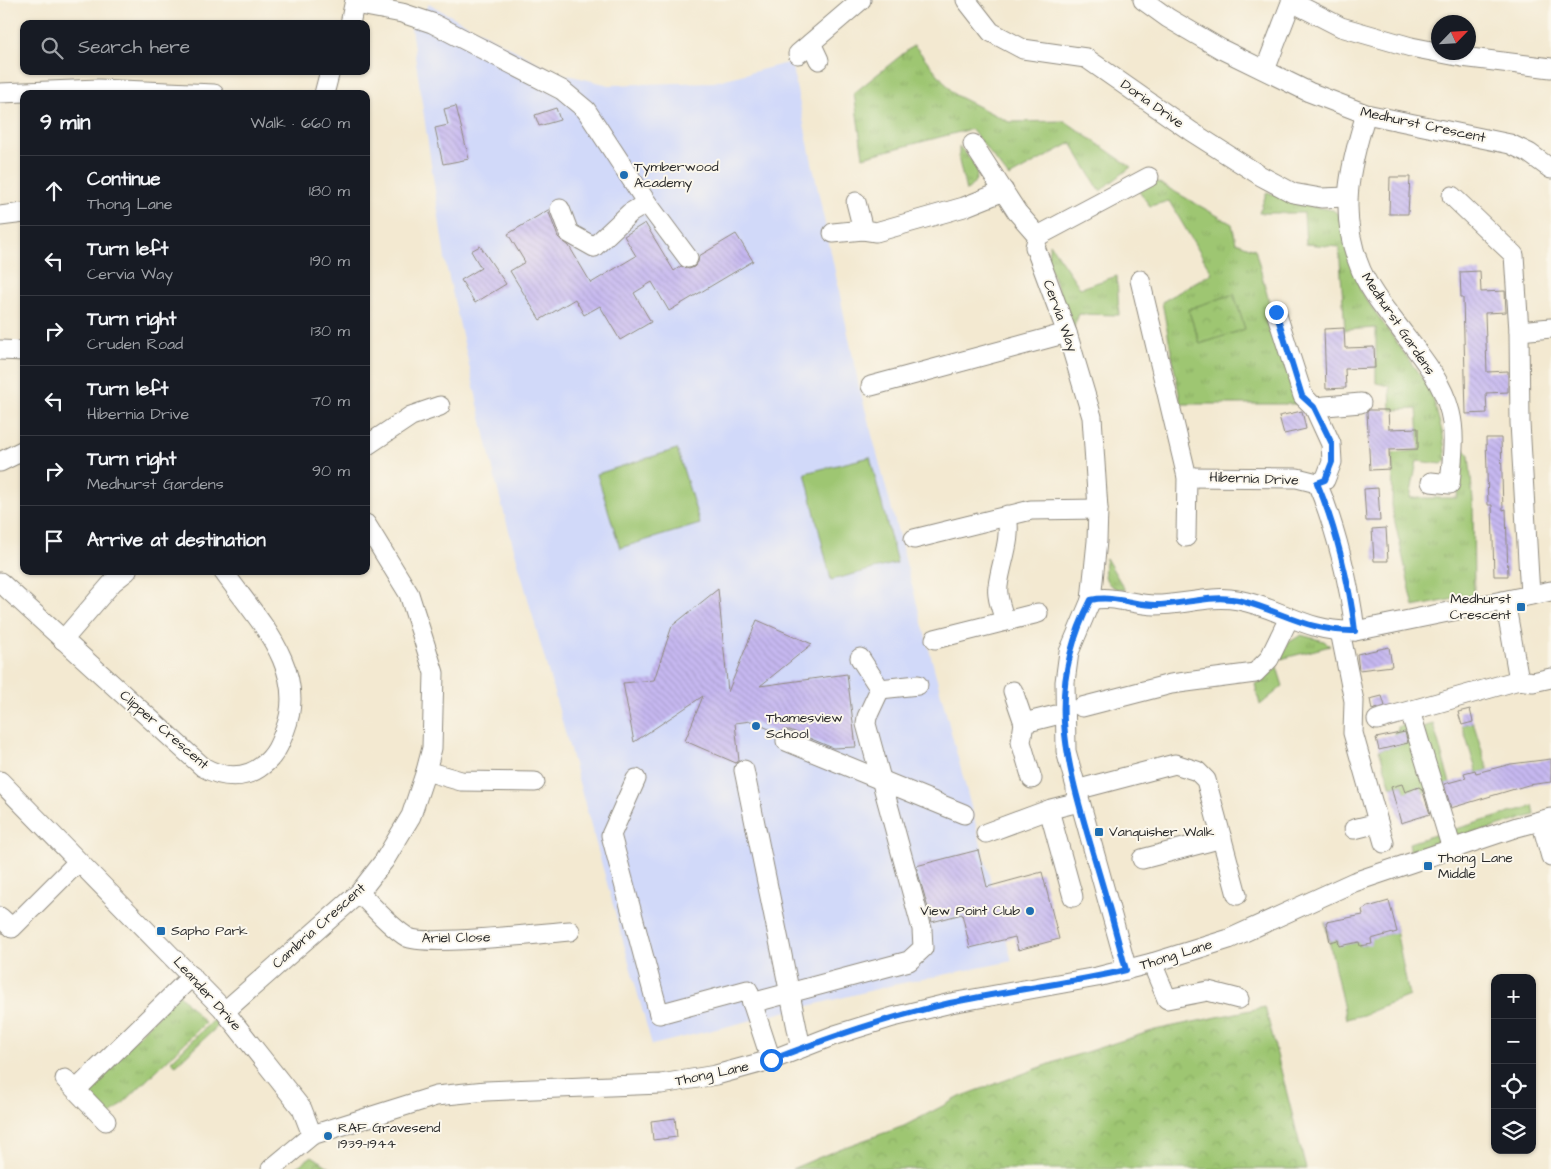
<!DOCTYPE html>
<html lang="en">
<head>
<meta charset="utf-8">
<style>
  :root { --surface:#171b24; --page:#242831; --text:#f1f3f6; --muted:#9ea1a6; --line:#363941 }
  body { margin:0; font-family:"Architects Daughter",sans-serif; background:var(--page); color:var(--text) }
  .controls { position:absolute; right:15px; bottom:15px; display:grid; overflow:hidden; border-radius:10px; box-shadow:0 1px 4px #0004 }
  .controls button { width:45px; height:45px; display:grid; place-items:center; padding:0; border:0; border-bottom:1px solid var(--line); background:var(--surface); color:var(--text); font:25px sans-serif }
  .compass { position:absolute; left:1431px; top:15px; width:45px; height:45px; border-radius:50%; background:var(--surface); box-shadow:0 1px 4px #0004; rotate:65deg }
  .stop { position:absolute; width:15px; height:15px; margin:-11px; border:4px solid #1a73e8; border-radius:50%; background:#fff }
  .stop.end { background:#1a73e8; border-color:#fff; box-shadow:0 1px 5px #0008 }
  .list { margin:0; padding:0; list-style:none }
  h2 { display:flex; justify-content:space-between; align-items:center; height:65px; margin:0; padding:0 20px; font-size:21px }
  h2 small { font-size:16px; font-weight:400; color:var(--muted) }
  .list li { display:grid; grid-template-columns:32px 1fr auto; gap:15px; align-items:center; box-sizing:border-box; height:70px; padding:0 20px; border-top:1px solid var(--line) }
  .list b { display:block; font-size:19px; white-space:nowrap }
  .list p { margin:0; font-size:16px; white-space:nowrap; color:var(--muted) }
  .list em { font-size:16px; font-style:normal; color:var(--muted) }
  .icon { flex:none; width:28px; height:28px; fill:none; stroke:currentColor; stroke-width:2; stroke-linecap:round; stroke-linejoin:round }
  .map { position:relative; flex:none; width:1551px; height:1169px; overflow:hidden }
  .search { position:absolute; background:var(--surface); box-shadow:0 1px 4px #0004; left:20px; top:20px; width:350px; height:55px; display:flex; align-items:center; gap:12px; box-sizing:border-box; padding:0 18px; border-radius:10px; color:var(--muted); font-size:19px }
  .panel { position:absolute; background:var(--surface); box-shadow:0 1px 4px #0004; left:20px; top:90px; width:350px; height:485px; border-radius:10px }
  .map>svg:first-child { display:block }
  .built { fill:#d1d9f9 }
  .grass { fill:url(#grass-tufts); stroke:#64784e }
  .park { fill:url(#park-crowns); stroke:#64784e }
  .garden { fill:#9ec672; stroke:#64784e }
  .building { fill:url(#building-back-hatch) }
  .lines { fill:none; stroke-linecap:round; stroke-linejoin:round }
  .minor-casing { stroke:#8f8a7e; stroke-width:21 }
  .minor { stroke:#fff; stroke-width:19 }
  .route { stroke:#1a73e8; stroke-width:6 }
  .poi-dot { fill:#1f6fb2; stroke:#fbf7ec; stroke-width:2 }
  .labels { text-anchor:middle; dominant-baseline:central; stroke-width:4; stroke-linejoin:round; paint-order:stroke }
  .street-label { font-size:14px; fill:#2b2b2b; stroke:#fbf7ec }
  .poi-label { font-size:14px; fill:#2b2b2b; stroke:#fbf7ec; text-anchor:start }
</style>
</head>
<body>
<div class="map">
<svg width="1551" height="1169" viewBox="0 0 1551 1169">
  <defs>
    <pattern id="grass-tufts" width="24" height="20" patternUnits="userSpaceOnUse" patternTransform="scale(1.25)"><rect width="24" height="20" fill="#9ec672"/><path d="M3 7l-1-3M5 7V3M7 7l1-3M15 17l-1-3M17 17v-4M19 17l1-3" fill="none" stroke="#88aa63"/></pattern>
    <pattern id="park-crowns" width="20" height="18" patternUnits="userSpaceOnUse" patternTransform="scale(1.25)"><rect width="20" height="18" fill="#9ec672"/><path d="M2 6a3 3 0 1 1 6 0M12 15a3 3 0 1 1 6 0" fill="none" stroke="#88aa63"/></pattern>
    <pattern id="building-back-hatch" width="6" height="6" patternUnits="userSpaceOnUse" patternTransform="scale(1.25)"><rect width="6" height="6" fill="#c6b8f0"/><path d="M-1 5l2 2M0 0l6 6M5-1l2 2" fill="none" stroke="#aa9ece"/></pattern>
  </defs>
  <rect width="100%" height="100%" fill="#fbf7ec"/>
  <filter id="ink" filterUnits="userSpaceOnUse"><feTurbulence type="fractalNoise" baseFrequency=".02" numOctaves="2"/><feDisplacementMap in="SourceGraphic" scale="10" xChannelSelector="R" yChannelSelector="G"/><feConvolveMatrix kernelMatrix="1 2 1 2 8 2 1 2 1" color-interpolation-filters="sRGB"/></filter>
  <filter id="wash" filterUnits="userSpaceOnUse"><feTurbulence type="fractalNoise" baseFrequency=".0096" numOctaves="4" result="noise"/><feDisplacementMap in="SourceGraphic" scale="20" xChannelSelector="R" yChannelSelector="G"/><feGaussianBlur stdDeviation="1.12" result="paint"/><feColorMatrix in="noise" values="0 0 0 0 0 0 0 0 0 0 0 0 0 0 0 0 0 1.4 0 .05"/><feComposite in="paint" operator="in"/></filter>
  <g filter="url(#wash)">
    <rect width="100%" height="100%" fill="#f3e9d1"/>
    <path class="built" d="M429,4L555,72L609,85L714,82L791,62L859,386L1012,961L893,985L652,1045L498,491L446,265L411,28Z"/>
    <g class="grass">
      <path d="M914,45L955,95L1009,122L1065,121L1131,167L1100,191L1071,143L1009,177L971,129L863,157L854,93Z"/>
      <path d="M959,146C973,162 988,173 966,191L959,161Z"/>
      <path d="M1154,180L1232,224L1236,242L1255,249L1296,404H1181L1162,302L1212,273L1169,201L1150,206L1137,189Z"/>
      <path d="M1267,192L1304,205L1333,210L1339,215L1361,292L1431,391L1443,435L1446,460L1442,464L1417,461L1410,498H1457L1462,446L1469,455L1473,501L1474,595L1414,607L1392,509L1393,453L1420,450L1417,409L1391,410L1390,386L1376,383V328L1345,330L1339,247L1306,244L1304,213H1259Z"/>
      <path d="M1050,244L1080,288L1117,276L1119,315L1079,314L1073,329L1047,260Z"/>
      <path d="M1106,558L1125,590C1105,589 1102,575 1106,558Z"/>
      <path d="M1301,635L1324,641L1330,646L1281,659L1288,643Z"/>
      <path d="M1277,667L1283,686L1260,705L1255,684L1267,677Z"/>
      <path d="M1533,806L1535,815L1454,840L1449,831Z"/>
      <path d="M1444,832L1445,842L1411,854L1409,843Z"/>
      <path d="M179,994L205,1023L110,1116L88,1092L89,1086Z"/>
      <path d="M214,1019L219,1025L176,1065L171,1061Z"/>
    </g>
    <g class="park">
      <path d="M1234,294L1245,329L1200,344L1188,309Z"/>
      <path d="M1265,1007L1306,1169H792L839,1149L904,1126L962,1096L1058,1061L1155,1030Z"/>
      <path d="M312,1156L332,1169H294Z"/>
    </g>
    <g class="garden">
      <path d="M677,449L700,524L620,548L597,474Z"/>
      <path d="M870,457L897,563L831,580L805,473Z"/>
      <path d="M1473,722L1488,770L1477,773L1462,725Z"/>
      <path d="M1433,724L1450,783L1438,786L1423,727Z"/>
      <path d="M1406,725L1430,791L1424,793L1419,788L1406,795L1402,784L1391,787L1379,750L1397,745L1394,732L1398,731V727Z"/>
      <path d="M1325,922L1330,941L1338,940L1339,945L1359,942L1360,946L1365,945L1363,933L1382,936L1393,933L1395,925L1409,996L1363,1015L1346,1019Z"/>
    </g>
    <g id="blocks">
      <g class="building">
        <path d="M456,106L469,159L443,164L435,128L448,125L444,109Z"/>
        <path d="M556,108L560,120L539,126L535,115Z"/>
        <path d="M1390,177H1410L1408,214H1389Z"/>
        <path d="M548,210L558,237L569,246L591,283L636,256L624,236L645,223L674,271L681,266L689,269L694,267L698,262L699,256L736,234L753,261L669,311L652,282L634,293L651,322L620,340L600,306L584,315L575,299L540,320L510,271L525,262L508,234Z"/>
        <path d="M480,246L506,284L475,303L461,280L481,268L471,251Z"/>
        <path d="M1480,271L1481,292L1505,291L1506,312L1485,313L1487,372L1508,371V392L1486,393L1487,413L1466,414L1463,298H1461L1460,272Z"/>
        <path d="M1344,328L1345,348L1374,347L1375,368L1345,369L1346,388L1326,389L1324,329Z"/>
        <path d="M1369,410H1388L1389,429L1418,428V449L1389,450L1390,469L1370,470L1367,412Z"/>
        <path d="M1302,411L1306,429L1284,434L1279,416Z"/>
        <path d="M1486,438H1501L1503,510L1506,509L1508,576H1494L1492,505H1488Z"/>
        <path d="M1378,488L1380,521H1366L1364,489Z"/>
        <path d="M1386,528L1388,561H1374L1372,529Z"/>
        <path d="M718,589L728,692L757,620L812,644L760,686L847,674L856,747L833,748L790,730H784L778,733L751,721L735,723L739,761L736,763L685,741L703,696L634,742L623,683L654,680L672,626Z"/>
        <path d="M1389,647L1392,666L1359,670L1357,654Z"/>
        <path d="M1382,696L1385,706L1372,710L1370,699Z"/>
        <path d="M1470,709L1473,722L1462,725L1458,712Z"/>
        <path d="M1405,732L1408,743L1379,750L1376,738Z"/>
        <path d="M1551,759V782L1528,785L1451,808L1444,784L1466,778L1464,773L1475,770L1476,773L1511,764Z"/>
        <path d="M1402,784L1405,792L1419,787L1422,789L1430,814L1401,823L1391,787Z"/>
        <path d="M978,850L987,887L1042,872L1059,939L1018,950L1015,937L970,948L962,914L932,922L916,866Z"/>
        <path d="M1389,901L1397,932L1371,939L1372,944L1360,946L1359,942L1339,946L1338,940L1330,942L1326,922L1363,915L1362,910L1368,907Z"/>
        <path d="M675,1118L677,1137L653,1140L651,1121Z"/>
      </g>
    </g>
  </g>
  <g filter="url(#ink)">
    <use href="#blocks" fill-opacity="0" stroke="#8f8a7e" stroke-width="1"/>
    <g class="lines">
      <g class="minor-casing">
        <g id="minor">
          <path d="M966,0L991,32L1023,49L1086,58L1192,132L1261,176L1293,193L1321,198L1347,197"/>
          <path d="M1143,0L1168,18L1221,49L1309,92L1366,114L1510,144L1529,153L1551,169"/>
          <path d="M1292,2L1341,27L1411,47L1462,57L1551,68"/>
          <path d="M355,4L402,13L432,23L562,90L586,110L647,203L688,258"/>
          <path d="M350,24L355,0"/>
          <path d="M811,43L819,60"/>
          <path d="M798,54L861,0"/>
          <path d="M1265,70L1292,0"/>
          <path d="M0,93L98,89L214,94"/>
          <path d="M324,94L330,71"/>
          <path d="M1366,114C1349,169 1338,215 1361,270C1371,293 1389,314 1404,334C1422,357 1443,383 1450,412C1456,436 1452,460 1450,484L1431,482"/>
          <path d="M973,144L1017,212L1038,236L1035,247L1067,333L1092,417L1098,509L1097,541L1091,600L1069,652L1065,682L1066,751L1127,970"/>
          <path d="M1452,196L1514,255L1519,331L1520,423L1530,595"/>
          <path d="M856,202L863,230L876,232L964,207L1004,191"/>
          <path d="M560,209L569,233L594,247L630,213L647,203"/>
          <path d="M0,216L24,213"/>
          <path d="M833,233L863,230"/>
          <path d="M1038,236L1149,177"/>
          <path d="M1140,280L1187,477L1186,537"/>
          <path d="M1276,312L1303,396L1314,407L1331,444L1332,462L1325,480L1317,483"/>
          <path d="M1519,331L1551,328"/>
          <path d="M0,350L24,351"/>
          <path d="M871,386L1067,333"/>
          <path d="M1314,407L1361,403"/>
          <path d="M366,446L411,416L440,406"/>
          <path d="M0,462L24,450"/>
          <path d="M1187,477L1297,478L1317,483C1335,525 1350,585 1355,631"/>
          <path d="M914,539L1031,510L1098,509"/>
          <path d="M0,582L203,767C222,778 245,780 263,765C275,756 280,744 285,730C309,669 256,618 223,571"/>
          <path d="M1091,600C1114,595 1133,605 1155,605C1183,605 1210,595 1238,600C1282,608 1306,633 1355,631L1551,591"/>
          <path d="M1505,601L1519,680L1533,682L1551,678"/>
          <path d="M1005,621C1002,610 996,597 998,586C1001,561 1012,541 1007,515"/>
          <path d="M1340,631L1354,701L1353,733L1384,843"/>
          <path d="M935,639L1038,613"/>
          <path d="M63,640L113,582L127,571"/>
          <path d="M880,689L918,685"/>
          <path d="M1013,691L1024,723"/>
          <path d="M1082,707L1171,684L1255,673L1269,659L1289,618"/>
          <path d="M1410,711L1452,849"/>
          <path d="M1377,720L1519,680"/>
          <path d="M786,741L964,814"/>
          <path d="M744,770L801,1048"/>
          <path d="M426,771L461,781L535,782"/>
          <path d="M636,779L611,835L659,1014L748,990L771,1060"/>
          <path d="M1032,779L1021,742L1024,723L1064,713"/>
          <path d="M0,781L222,1008L302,1109L312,1135"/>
          <path d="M1076,790L1175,764L1197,771L1206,780L1237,895"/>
          <path d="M1049,810L1073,897"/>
          <path d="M1541,821L1551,857"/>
          <path d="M1354,829L1378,823"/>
          <path d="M986,833L1051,809L1079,802"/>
          <path d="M1142,859L1222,838"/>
          <path d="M359,893C374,907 389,926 407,937C424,947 542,933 570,931"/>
          <path d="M0,917L12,928L78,862"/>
          <path d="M1152,963L1167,999L1208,991L1239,999"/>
          <path d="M752,1003L909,961L923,948L922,929L866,724L867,717L880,689L860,658"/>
          <path d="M225,1011L359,893L384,861L411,816L426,771L432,748L434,673L409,594L366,524"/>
          <path d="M65,1079L106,1121"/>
          <path d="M76,1090L192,976"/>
          <path d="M271,1169L312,1135L436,1096L486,1091L661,1084L716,1075L771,1060L835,1035L893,1017L951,1003L1097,977L1152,963L1229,939L1354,882L1517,827L1551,818"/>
        </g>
      </g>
      <use href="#minor" class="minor"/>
    </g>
  </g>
  <g class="lines" filter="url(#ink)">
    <path class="route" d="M771,1060C830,1037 888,1017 950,1003C1008,990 1068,984 1126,970C1116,931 1105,892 1093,853C1066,760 1044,691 1091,600C1114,595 1133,605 1155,605C1184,605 1213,593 1242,601C1283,612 1310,632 1355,631C1350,585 1335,525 1317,483L1325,480L1332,462V444L1314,407L1302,396L1276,312"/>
  </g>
  <g class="poi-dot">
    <circle cx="624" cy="175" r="5"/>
    <rect x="1516" y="602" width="10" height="10" rx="2.5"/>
    <circle cx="756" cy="726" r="5"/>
    <rect x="1094" y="827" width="10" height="10" rx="2.5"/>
    <rect x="1423" y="861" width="10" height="10" rx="2.5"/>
    <circle cx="1030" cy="911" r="5"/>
    <rect x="156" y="926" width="10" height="10" rx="2.5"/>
    <circle cx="328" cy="1136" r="5"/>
  </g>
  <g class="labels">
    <g class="street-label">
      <text transform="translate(1152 104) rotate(35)">Doria Drive</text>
      <text transform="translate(1423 125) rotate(12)">Medhurst Crescent</text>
      <text transform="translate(1060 316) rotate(70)">Cervia Way</text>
      <text transform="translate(1398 324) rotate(56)">Medhurst Gardens</text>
      <text transform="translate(1254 479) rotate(2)">Hibernia Drive</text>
      <text transform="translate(164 730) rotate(41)">Clipper Crescent</text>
      <text transform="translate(319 926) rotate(-42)">Cambria Crescent</text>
      <text transform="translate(456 938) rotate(-1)">Ariel Close</text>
      <text transform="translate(1176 955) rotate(-17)">Thong Lane</text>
      <text transform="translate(207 994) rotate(48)">Leander Drive</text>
      <text transform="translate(712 1074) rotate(-12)">Thong Lane</text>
    </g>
    <g class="poi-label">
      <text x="634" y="167">Tymberwood<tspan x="634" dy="16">Academy</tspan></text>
      <text x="1511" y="599" text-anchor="end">Medhurst<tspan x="1511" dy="16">Crescent</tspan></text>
      <text x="766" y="718">Thamesview<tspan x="766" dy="16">School</tspan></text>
      <text x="1109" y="832">Vanquisher Walk</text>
      <text x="1438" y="858">Thong Lane<tspan x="1438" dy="16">Middle</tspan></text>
      <text x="1020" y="911" text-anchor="end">View Point Club</text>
      <text x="171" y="931">Sapho Park</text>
      <text x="338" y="1128">RAF Gravesend<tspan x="338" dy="16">1939-1944</tspan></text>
    </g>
  </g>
</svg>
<div class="controls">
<button>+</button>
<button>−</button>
<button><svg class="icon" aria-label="locate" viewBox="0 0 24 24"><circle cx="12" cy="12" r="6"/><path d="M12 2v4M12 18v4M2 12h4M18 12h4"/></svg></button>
<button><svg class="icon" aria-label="layers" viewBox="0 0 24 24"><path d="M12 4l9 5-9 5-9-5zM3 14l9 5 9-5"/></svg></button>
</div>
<svg class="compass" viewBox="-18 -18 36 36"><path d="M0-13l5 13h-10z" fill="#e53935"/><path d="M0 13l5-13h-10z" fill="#9ea1a6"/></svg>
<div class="stop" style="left:771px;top:1060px"></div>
<div class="stop end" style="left:1276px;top:312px"></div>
<div class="search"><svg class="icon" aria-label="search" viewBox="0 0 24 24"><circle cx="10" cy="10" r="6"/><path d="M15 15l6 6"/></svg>Search here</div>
<section class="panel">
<h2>9 min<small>Walk · 660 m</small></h2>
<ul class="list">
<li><svg class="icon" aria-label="ahead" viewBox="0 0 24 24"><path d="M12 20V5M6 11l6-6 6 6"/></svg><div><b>Continue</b><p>Thong Lane</p></div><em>180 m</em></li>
<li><svg class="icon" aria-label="left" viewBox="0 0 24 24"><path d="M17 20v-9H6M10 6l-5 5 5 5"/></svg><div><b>Turn left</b><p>Cervia Way</p></div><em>190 m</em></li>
<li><svg class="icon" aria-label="right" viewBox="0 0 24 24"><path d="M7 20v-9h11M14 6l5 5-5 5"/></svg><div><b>Turn right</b><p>Cruden Road</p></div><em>130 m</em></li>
<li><svg class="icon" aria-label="left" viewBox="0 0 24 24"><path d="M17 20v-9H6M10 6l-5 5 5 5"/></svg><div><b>Turn left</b><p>Hibernia Drive</p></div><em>70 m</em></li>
<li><svg class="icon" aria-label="right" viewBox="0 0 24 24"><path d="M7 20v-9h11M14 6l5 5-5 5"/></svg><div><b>Turn right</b><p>Medhurst Gardens</p></div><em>90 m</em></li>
<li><svg class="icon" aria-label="arrive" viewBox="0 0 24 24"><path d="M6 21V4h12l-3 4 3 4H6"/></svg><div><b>Arrive at destination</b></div></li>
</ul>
</section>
</div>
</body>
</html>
